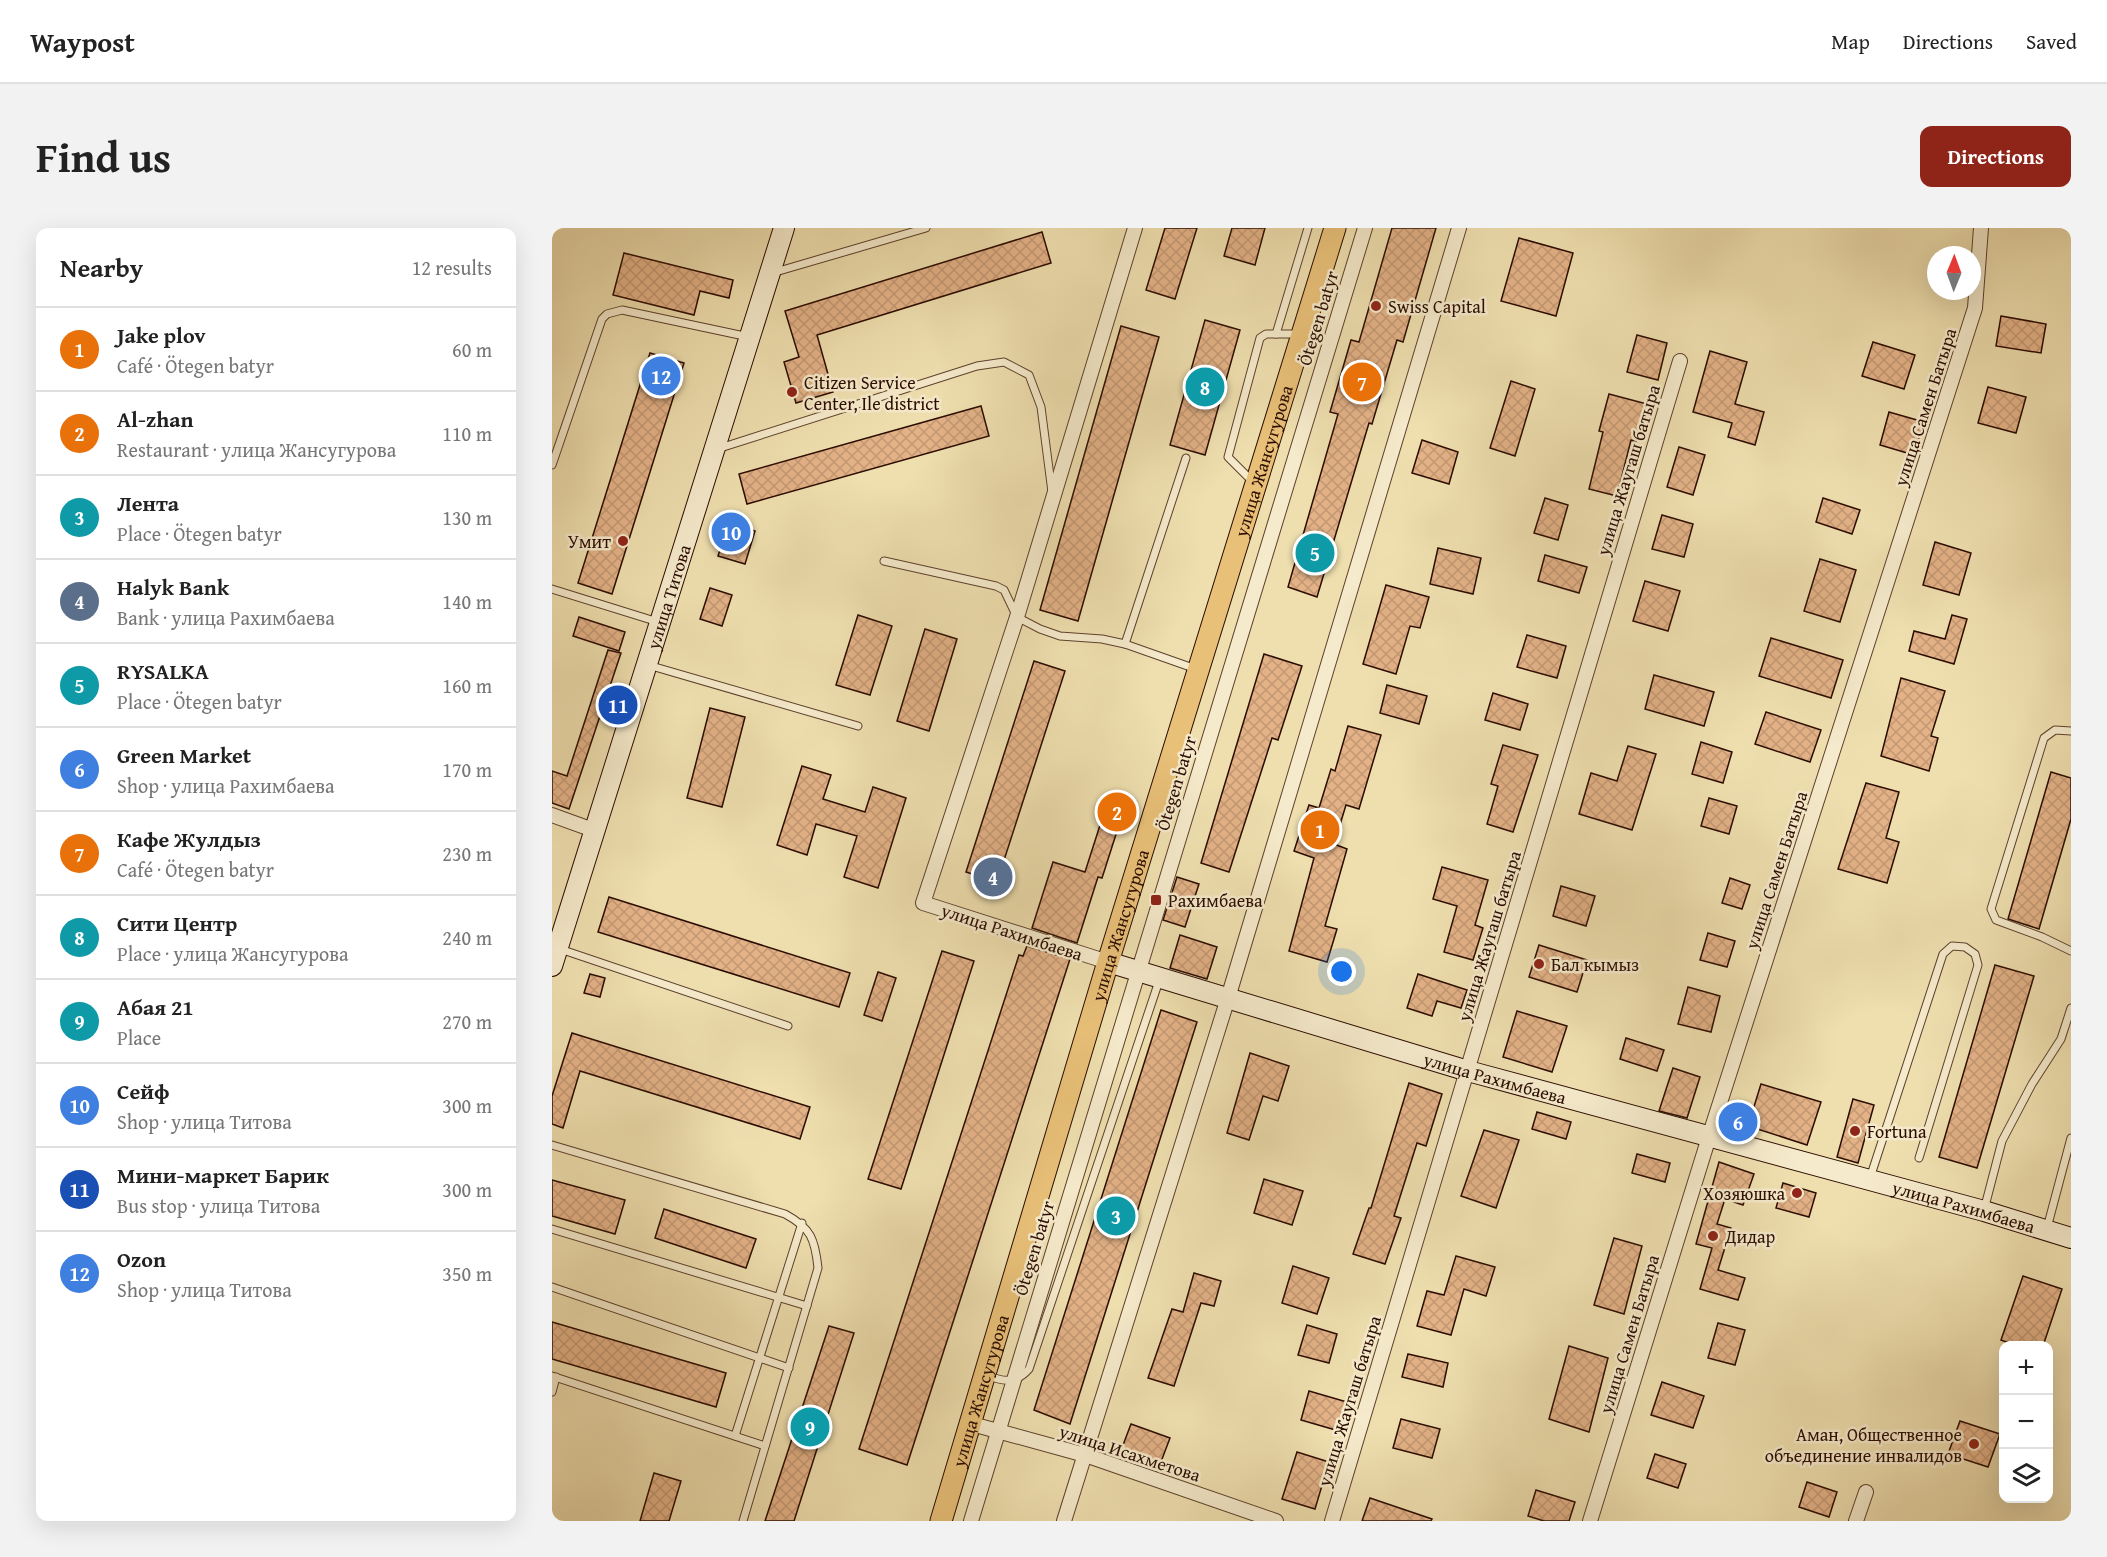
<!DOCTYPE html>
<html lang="en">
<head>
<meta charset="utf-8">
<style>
  :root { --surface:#fff; --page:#f2f2f2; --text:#222; --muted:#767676; --line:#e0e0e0; --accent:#8f2418 }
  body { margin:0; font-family:"Gentium Book Plus",serif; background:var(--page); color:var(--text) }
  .controls { position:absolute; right:18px; bottom:18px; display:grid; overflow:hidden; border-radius:12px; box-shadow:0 6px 24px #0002 }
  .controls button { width:54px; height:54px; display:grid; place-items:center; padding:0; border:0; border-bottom:2px solid var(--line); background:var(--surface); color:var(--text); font:30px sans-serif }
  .compass { position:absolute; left:1375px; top:18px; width:54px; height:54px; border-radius:50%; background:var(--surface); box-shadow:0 6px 24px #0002; rotate:1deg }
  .you { position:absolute; left:790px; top:744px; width:21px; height:21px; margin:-15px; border:4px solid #fff; border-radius:50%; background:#1a73e8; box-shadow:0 0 0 9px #1a73e833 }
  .badge { display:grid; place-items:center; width:39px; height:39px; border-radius:50%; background:var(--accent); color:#fff; font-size:20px; font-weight:700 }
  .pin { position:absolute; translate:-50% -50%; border:3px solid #fff; box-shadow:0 2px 6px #0006 }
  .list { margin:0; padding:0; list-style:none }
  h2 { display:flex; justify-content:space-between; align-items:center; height:78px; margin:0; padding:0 24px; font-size:26px }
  h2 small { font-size:20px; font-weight:400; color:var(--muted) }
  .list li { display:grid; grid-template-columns:39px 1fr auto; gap:18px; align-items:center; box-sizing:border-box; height:84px; padding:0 24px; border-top:2px solid var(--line) }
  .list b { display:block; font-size:22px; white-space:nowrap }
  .list p { margin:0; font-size:20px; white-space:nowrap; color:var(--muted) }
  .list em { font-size:20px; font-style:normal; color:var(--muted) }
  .icon { flex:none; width:33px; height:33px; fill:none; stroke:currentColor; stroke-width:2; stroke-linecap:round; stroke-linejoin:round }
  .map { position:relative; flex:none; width:1519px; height:1293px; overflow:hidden; border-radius:12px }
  header { display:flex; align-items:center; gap:36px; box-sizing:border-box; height:84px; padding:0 30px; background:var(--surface); border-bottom:2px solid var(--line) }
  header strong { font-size:28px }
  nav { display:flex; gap:33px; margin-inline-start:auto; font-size:21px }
  .intro { display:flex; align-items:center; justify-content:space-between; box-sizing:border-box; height:144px; padding:0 36px }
  h1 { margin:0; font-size:42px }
  .button { padding:15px 27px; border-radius:12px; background:var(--accent); color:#fff; font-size:21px; font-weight:700 }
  main { display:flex; gap:36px; padding:0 36px }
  aside { flex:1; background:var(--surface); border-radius:12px; box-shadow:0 6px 24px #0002 }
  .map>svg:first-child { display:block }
  .building { fill:url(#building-cross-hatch); stroke:#2b0c01; stroke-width:1.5 }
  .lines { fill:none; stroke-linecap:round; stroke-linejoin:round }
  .lane-casing { stroke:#5c412c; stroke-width:9 }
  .street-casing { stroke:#5c412c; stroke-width:16 }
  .secondary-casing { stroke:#2b0c01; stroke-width:22 }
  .primary-casing { stroke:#2b0c01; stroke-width:23 }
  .lane { stroke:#f5eacb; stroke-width:7 }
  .street { stroke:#f5eacb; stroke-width:14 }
  .secondary { stroke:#f5eacb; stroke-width:20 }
  .primary { stroke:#e8c078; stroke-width:21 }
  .poi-dot { fill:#8f2418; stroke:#f5eacb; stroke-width:2 }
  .labels { text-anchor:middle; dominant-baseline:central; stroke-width:5; stroke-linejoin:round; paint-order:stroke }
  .poi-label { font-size:18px; fill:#2b0c01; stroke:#f5eacb; text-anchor:start }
  .street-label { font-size:18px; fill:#2b0c01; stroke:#f5eacb }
</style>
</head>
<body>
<header>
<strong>Waypost</strong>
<nav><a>Map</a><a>Directions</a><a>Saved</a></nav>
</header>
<div class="intro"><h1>Find us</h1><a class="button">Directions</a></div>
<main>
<aside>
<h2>Nearby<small>12 results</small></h2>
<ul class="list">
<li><span class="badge" style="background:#e8710a">1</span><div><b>Jake plov</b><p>Café · Ötegen batyr</p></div><em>60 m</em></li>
<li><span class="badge" style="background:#e8710a">2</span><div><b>Al-zhan</b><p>Restaurant · улица Жансугурова</p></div><em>110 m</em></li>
<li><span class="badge" style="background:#0f9aa8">3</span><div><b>Лента</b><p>Place · Ötegen batyr</p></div><em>130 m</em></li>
<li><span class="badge" style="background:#5c6f8a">4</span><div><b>Halyk Bank</b><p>Bank · улица Рахимбаева</p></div><em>140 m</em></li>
<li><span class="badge" style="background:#0f9aa8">5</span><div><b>RYSALKA</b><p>Place · Ötegen batyr</p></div><em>160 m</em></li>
<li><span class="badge" style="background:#3f7fe0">6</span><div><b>Green Market</b><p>Shop · улица Рахимбаева</p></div><em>170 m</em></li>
<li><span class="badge" style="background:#e8710a">7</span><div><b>Кафе Жулдыз</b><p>Café · Ötegen batyr</p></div><em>230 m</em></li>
<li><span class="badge" style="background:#0f9aa8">8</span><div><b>Сити Центр</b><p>Place · улица Жансугурова</p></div><em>240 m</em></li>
<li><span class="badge" style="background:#0f9aa8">9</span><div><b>Абая 21</b><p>Place</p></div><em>270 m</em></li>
<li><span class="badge" style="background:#3f7fe0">10</span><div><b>Сейф</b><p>Shop · улица Титова</p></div><em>300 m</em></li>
<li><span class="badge" style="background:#1a4fb4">11</span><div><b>Мини-маркет Барик</b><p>Bus stop · улица Титова</p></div><em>300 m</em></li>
<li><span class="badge" style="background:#3f7fe0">12</span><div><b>Ozon</b><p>Shop · улица Титова</p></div><em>350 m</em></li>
</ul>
</aside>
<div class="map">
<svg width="1519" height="1293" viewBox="0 0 1519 1293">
  <defs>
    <pattern id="building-cross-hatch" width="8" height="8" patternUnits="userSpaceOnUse" patternTransform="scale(1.5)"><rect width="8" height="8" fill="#e3b287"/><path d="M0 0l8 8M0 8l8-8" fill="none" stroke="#c39873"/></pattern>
  </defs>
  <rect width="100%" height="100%" fill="#efdfaf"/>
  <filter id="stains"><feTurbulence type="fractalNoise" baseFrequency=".00333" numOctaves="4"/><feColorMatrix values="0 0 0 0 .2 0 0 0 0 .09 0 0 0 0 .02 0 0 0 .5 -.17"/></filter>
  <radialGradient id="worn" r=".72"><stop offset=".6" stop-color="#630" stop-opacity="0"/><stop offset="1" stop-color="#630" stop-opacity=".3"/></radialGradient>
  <g class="building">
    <path d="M613,0H645L623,71L594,62Z"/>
    <path d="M680,0H713L703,37L672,28Z"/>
    <path d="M840,0H884L851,114L845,112L820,196L817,195L765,369L736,359L786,186L778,184L799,112L807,114Z"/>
    <path d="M490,4L499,35L265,107L281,164L244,175L232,134L247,129L233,83Z"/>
    <path d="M967,10L1021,25L1004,88L949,73Z"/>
    <path d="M72,25L181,52L177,70L148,63L142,87L61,67Z"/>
    <path d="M1449,88L1494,96L1489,125L1444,118Z"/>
    <path d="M653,92L688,102L653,227L618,217Z"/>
    <path d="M569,98L607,109L526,393L488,382Z"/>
    <path d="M1085,107L1115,115L1106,152L1075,144Z"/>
    <path d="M1321,114L1363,127L1352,161L1310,148Z"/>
    <path d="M1158,123L1195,134L1183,176L1212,184L1203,217L1176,209L1180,195L1141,184Z"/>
    <path d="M98,125L132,135L60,366L26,355Z"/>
    <path d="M959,153L983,161L963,228L938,220Z"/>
    <path d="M1436,159L1474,169L1464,205L1426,195Z"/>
    <path d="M1057,166L1095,176L1084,214L1079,212L1065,268L1037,261L1051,204L1047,203Z"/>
    <path d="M429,178L437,208L195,276L187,246Z"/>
    <path d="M1337,184L1372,194L1362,227L1328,217Z"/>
    <path d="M870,212L906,224L897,256L860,245Z"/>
    <path d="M1127,219L1153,227L1141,267L1115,259Z"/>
    <path d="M993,270L1016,277L1006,312L982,305Z"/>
    <path d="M1271,270L1308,282L1300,306L1264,294Z"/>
    <path d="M1110,287L1141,296L1132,329L1100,321Z"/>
    <path d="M177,295L203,303L193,336L166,328Z"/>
    <path d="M1383,314L1419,325L1407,367L1371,357Z"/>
    <path d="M886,320L929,330L921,366L878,356Z"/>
    <path d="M993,327L1035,339L1027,365L986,353Z"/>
    <path d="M1268,331L1304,342L1288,394L1252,383Z"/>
    <path d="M1093,353L1128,363L1116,403L1081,393Z"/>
    <path d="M834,357L877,369L868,400L858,398L844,446L811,436Z"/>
    <path d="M158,360L180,367L170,398L148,391Z"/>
    <path d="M306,387L340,398L318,467L284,457Z"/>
    <path d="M1400,387L1415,391L1402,436L1357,423L1362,403L1393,411Z"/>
    <path d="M27,389L73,404L67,423L21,408Z"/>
    <path d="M373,401L405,411L377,503L345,493Z"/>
    <path d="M975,407L1014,418L1005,450L965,439Z"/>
    <path d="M1219,410L1291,432L1279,470L1207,448Z"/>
    <path d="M56,422L69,425L17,581L0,575V543L15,548Z"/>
    <path d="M712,426L750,438L726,512L720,510L677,644L649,635Z"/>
    <path d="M482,433L513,443L445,654L414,644Z"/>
    <path d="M1102,447L1162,464L1152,498L1093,481Z"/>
    <path d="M1349,450L1393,463L1379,508L1386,510L1377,543L1329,528Z"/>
    <path d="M835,457L875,468L867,496L828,485Z"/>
    <path d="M941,465L976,476L968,502L933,492Z"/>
    <path d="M158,480L193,489L170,579L135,570Z"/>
    <path d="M1214,484L1269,502L1258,534L1203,516Z"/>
    <path d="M796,498L829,507L807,581L794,577L782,616L795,621L773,698L785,701L775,734L737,723L762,630L742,623L757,577L767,580L779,541L783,543Z"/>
    <path d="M1149,514L1180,524L1171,555L1140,546Z"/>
    <path d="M951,517L986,527L961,604L935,596L946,558L939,556Z"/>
    <path d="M1076,518L1104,526L1080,602L1027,586L1039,545L1065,553Z"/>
    <path d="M250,538L279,547L271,571L313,584L321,559L354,570L326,660L292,649L305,608L264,596L255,627L225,617Z"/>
    <path d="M1499,544L1519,550V591L1487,701L1456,691Z"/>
    <path d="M1314,555L1347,564L1334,610L1347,614L1335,655L1286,641Z"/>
    <path d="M558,566L575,572L550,650L546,649L525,715L480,700L501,634L533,644Z"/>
    <path d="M1157,570L1185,578L1177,606L1149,598Z"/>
    <path d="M890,639L936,652L923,697L931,700L921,732L892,724L905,678L881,671Z"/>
    <path d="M625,649L647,656L633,699L611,692Z"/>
    <path d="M1178,650L1198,657L1190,681L1170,675Z"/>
    <path d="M1009,658L1043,668L1034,698L1001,688Z"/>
    <path d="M57,669L298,745L287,779L46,704Z"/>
    <path d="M1156,705L1183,713L1175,739L1148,732Z"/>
    <path d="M628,707L665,719L655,751L618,740Z"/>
    <path d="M987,717L1035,732L1025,764L977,749Z"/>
    <path d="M475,718L518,731L355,1237L307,1221L467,727L471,728Z"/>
    <path d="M390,723L422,733L349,961L316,951Z"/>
    <path d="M1443,737L1482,748L1425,940L1387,929Z"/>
    <path d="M326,744L344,750L330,793L312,787Z"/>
    <path d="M38,746L53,750L48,769L32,765Z"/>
    <path d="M866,746L915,762L909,780L885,773L880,788L855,780Z"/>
    <path d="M1136,759L1168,768L1159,804L1126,796Z"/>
    <path d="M609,782L645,794L518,1196L482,1182Z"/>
    <path d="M965,783L1015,798L1000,844L951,829Z"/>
    <path d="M20,805L258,879L248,911L28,843L11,900L0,896V868Z"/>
    <path d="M1074,810L1112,822L1105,843L1068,831Z"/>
    <path d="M698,825L737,838L726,873L711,868L697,912L675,905Z"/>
    <path d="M1121,840L1148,849L1135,890L1107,883Z"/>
    <path d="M857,855L890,866L874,918L865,915L842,988L849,990L833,1036L801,1026L817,980H819Z"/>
    <path d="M1209,856L1269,874L1255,917L1196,898Z"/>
    <path d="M1301,871L1322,877L1306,935L1285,929Z"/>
    <path d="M985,884L1019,894L1014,911L980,901Z"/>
    <path d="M932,902L967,912L944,980L909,968Z"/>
    <path d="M1085,926L1118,935L1113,954L1080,945Z"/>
    <path d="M1167,934L1202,946L1191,977L1173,971L1165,996L1179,1000L1166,1042L1193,1050L1186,1072L1148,1061L1160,1020L1144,1016Z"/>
    <path d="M712,951L751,963L740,997L702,985Z"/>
    <path d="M0,952L73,972L63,1006L0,988Z"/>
    <path d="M1231,955L1264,965L1257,989L1224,980Z"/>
    <path d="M112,981L204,1011L194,1040L103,1010Z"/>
    <path d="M1062,1010L1090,1018L1072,1086L1042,1077Z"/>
    <path d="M904,1028L943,1039L934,1068L912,1061L899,1107L865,1098L875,1063L892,1067Z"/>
    <path d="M741,1038L777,1050L765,1086L730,1075Z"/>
    <path d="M642,1045L669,1053L662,1078L649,1075L622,1158L596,1150L620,1081L631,1084Z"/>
    <path d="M1471,1048L1510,1061L1491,1118H1465L1449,1112Z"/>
    <path d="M0,1094L174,1145L164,1179L0,1131Z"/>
    <path d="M1166,1095L1193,1102L1183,1137L1156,1130Z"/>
    <path d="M755,1097L785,1106L777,1135L746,1127Z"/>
    <path d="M277,1098L302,1105L242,1293H213Z"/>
    <path d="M1017,1118L1056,1130L1037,1204L997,1191Z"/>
    <path d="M856,1126L896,1135L891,1159L850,1149Z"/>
    <path d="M1110,1154L1152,1168L1141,1200L1099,1187Z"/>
    <path d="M757,1163L795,1174L787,1203L749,1192Z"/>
    <path d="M849,1191L888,1201L880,1230L841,1220Z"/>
    <path d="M1408,1193L1448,1206L1436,1239L1396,1226Z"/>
    <path d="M579,1196L618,1210L607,1239L568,1225Z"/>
    <path d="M745,1224L777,1234L763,1281L730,1271Z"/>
    <path d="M1103,1226L1134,1236L1126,1260L1095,1250Z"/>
    <path d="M102,1245L129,1253L117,1293H88Z"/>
    <path d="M1255,1254L1285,1264L1277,1289L1247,1279Z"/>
    <path d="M984,1262L1023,1274L1017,1293H992L976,1288Z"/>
    <path d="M818,1270L880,1291L879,1293H810Z"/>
  </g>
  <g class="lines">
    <g class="lane-casing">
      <g id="lane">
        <path d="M220,45L374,0"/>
        <path d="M724,106L756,0"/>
        <path d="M165,221L425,138L452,134L477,147L489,179L500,264"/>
        <path d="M0,237L50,91L55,86L70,82L197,109"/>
        <path d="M700,253L676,229L708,110L714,106H748"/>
        <path d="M332,333L444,358L452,362L465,389L488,401L508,408L550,411L573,416L644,441"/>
        <path d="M0,361L106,394"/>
        <path d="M573,416L634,230"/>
        <path d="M96,437L306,498"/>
        <path d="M1519,503L1503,502L1492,510L1439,681L1444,692L1490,709L1519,723"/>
        <path d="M8,721L236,798"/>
        <path d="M0,917L233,986C259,1000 263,1011 266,1040L191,1293"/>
        <path d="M1318,950L1391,726L1400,718L1413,719L1423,726L1426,737L1367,930"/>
        <path d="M1432,982L1450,913L1480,856L1509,811L1519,780"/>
        <path d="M1495,1000L1519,910"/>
        <path d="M0,1001L255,1078"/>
        <path d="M0,1059L237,1140"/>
        <path d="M435,1147C451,1154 464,1156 477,1141L608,750"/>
        <path d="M0,1148L213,1218"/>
        <path d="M0,1164L4,1149"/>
        <path d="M183,1208L250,995"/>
      </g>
    </g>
    <g class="street-casing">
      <g id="street">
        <path d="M0,587L44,603"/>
        <path d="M556,734L371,675L465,389L583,0"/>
        <path d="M420,1196L533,1227L724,1293"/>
        <path d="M419,1293L813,0"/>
        <path d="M512,1293L676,770L907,0"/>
        <path d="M780,1293L1128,133"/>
        <path d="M1038,1293L1157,909L1423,80L1429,0"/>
        <path d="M1304,1293L1314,1264"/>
      </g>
    </g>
    <g class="secondary-casing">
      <g id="secondary">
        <path id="s1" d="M556,734L916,843L1432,983L1519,1010"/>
        <path id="s2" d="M0,738L232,0"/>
      </g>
    </g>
    <g class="primary-casing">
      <g id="primary">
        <path id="s3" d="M389,1293L556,734L783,0"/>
      </g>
    </g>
    <use href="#lane" class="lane"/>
    <use href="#street" class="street"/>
    <use href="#secondary" class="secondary"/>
    <use href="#primary" class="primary"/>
  </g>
  <g class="poi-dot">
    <circle cx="824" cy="78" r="6"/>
    <circle cx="240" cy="164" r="6"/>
    <circle cx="71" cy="313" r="6"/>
    <rect x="598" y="666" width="12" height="12" rx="3"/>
    <circle cx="987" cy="736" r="6"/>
    <circle cx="1303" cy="903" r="6"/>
    <circle cx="1245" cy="965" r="6"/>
    <circle cx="1161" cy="1008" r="6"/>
    <circle cx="1422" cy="1216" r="6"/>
  </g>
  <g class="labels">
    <g class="poi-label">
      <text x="836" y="78">Swiss Capital</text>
      <text x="252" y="154">Citizen Service<tspan x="252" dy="21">Center, Ile district</tspan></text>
      <text x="59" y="313" text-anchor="end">Умит</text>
      <text x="616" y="672">Рахимбаева</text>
      <text x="999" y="736">Бал кымыз</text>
      <text x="1315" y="903">Fortuna</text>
      <text x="1233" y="965" text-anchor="end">Хозяюшка</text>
      <text x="1173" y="1008">Дидар</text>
      <text x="1410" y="1206" text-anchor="end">Аман, Общественное<tspan x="1410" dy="21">объединение инвалидов</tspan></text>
    </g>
    <g class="street-label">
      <text transform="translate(766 90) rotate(-73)">Ötegen batyr</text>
      <text transform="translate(1373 179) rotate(-72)">улица Самен Батыра</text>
      <text stroke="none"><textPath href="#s3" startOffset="1108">улица Жансугурова</textPath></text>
      <text transform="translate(1076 242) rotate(-73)">улица Жаугаш батыра</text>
      <text stroke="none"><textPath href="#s2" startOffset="387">улица Титова</textPath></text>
      <text transform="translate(624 555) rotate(-73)">Ötegen batyr</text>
      <text transform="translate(1224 642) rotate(-72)">улица Самен Батыра</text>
      <text stroke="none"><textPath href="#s3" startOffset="622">улица Жансугурова</textPath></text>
      <text transform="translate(460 704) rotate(18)">улица Рахимбаева</text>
      <text transform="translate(937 708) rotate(-73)">улица Жаугаш батыра</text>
      <text stroke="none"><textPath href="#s1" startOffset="404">улица Рахимбаева</textPath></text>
      <text stroke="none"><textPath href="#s1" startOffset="890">улица Рахимбаева</textPath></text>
      <text transform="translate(482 1020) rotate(-73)">Ötegen batyr</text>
      <text transform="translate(1077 1106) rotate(-73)">улица Самен Батыра</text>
      <text stroke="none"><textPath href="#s3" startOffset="136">улица Жансугурова</textPath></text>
      <text transform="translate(797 1173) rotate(-73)">улица Жаугаш батыра</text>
      <text transform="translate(578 1225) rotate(18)">улица Исахметова</text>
    </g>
  </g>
  <rect width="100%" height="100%" filter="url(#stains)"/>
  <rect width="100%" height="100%" fill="url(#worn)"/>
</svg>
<div class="controls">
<button>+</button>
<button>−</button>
<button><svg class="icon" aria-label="layers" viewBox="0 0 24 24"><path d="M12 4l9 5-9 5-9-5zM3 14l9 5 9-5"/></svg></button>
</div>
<svg class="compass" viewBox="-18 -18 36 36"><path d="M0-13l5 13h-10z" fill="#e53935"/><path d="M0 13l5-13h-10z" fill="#767676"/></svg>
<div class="you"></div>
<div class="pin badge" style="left:768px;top:602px;background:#e8710a">1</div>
<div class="pin badge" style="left:565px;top:584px;background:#e8710a">2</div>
<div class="pin badge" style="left:564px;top:988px;background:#0f9aa8">3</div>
<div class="pin badge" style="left:441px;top:649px;background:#5c6f8a">4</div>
<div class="pin badge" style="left:763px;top:325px;background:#0f9aa8">5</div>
<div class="pin badge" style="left:1186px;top:894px;background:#3f7fe0">6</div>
<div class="pin badge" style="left:810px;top:154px;background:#e8710a">7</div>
<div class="pin badge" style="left:653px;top:159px;background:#0f9aa8">8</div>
<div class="pin badge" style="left:258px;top:1199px;background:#0f9aa8">9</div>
<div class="pin badge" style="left:179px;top:304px;background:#3f7fe0">10</div>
<div class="pin badge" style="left:66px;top:477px;background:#1a4fb4">11</div>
<div class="pin badge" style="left:109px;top:148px;background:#3f7fe0">12</div>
</div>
</main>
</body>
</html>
